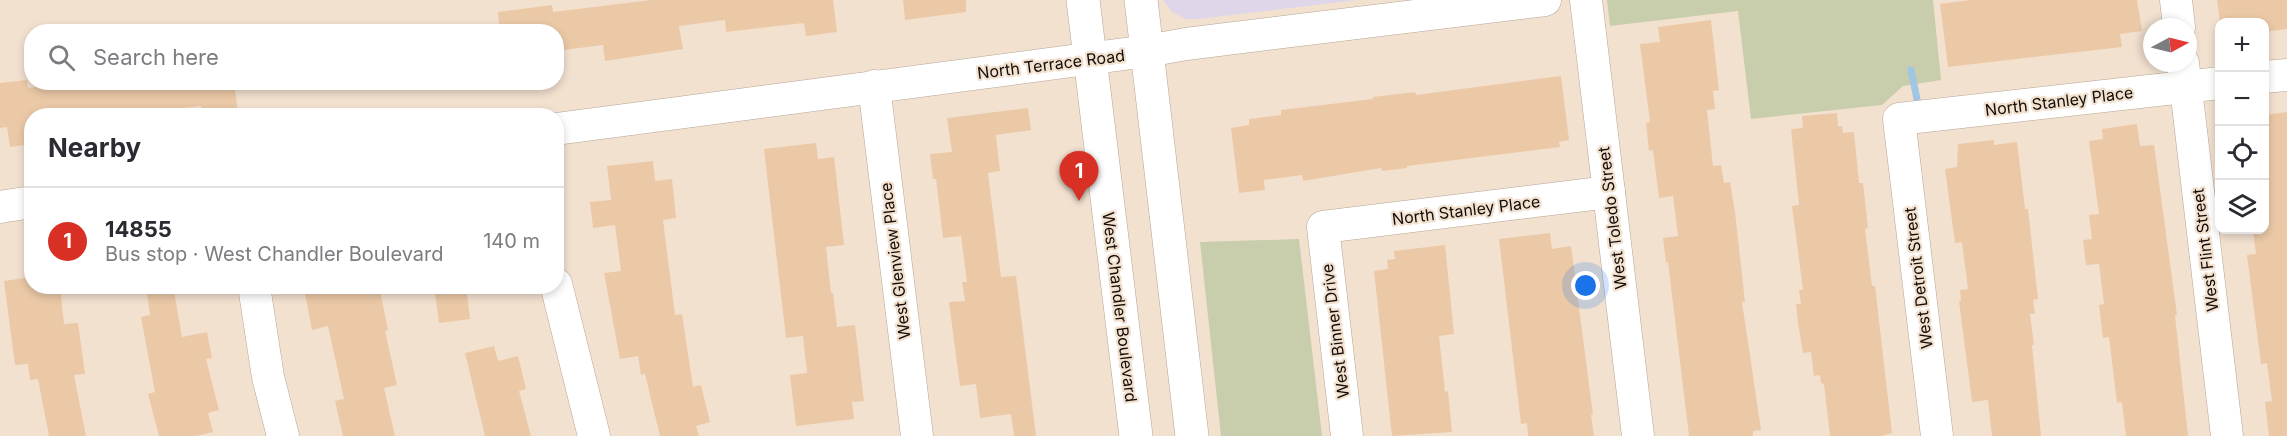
<!DOCTYPE html>
<html lang="en">
<head>
<meta charset="utf-8">
<style>
  :root { --surface:#fff; --page:#f7f7f7; --text:#2b2b33; --muted:#7c7c81; --line:#e1e1e2; --accent:#d93025 }
  body { margin:0; font-family:Inter,sans-serif; background:var(--page); color:var(--text) }
  .controls { position:absolute; right:18px; top:18px; display:grid; overflow:hidden; border-radius:12px; box-shadow:0 3px 9px #0003 }
  .controls button { width:54px; height:54px; display:grid; place-items:center; padding:0; border:0; border-bottom:2px solid var(--line); background:var(--surface); color:var(--text); font:30px sans-serif }
  .compass { position:absolute; left:2143px; top:18px; width:54px; height:54px; border-radius:50%; background:var(--surface); box-shadow:0 3px 9px #0003; rotate:83deg }
  .you { position:absolute; left:1586px; top:286px; width:21px; height:21px; margin:-15px; border:4px solid #fff; border-radius:50%; background:#1a73e8; box-shadow:0 0 0 9px #1a73e833 }
  .badge { display:grid; place-items:center; width:39px; height:39px; border-radius:50%; background:var(--accent); color:#fff; font-size:20px; font-weight:700 }
  .pin { position:absolute; translate:-50% -50px; filter:drop-shadow(0 2px 3px #0008) }
  .pin::after { content:''; position:absolute; top:32px; width:21px; height:18px; background:inherit; clip-path:polygon(0 0,100% 0,50% 100%) }
  .list { margin:0; padding:0; list-style:none }
  h2 { display:flex; justify-content:space-between; align-items:center; height:78px; margin:0; padding:0 24px; font-size:26px }
  h2 small { font-size:20px; font-weight:400; color:var(--muted) }
  .list li { display:grid; grid-template-columns:39px 1fr auto; gap:18px; align-items:center; box-sizing:border-box; height:108px; padding:0 24px; border-top:2px solid var(--line) }
  .list b { display:block; font-size:22px; white-space:nowrap }
  .list p { margin:0; font-size:20px; white-space:nowrap; color:var(--muted) }
  .list em { font-size:20px; font-style:normal; color:var(--muted) }
  .icon { flex:none; width:33px; height:33px; fill:none; stroke:currentColor; stroke-width:2; stroke-linecap:round; stroke-linejoin:round }
  .map { position:relative; flex:none; width:2287px; height:436px; overflow:hidden }
  .search { position:absolute; background:var(--surface); box-shadow:0 3px 9px #0003; left:24px; top:24px; width:540px; height:66px; display:flex; align-items:center; gap:15px; box-sizing:border-box; padding:0 21px; border-radius:24px; color:var(--muted); font-size:22px }
  .panel { position:absolute; background:var(--surface); box-shadow:0 3px 9px #0003; left:24px; top:108px; width:540px; height:186px; border-radius:24px }
  .map>svg:first-child { display:block }
  .education { fill:#e0d6ea }
  .green { fill:#c8cdac }
  .lines { fill:none; stroke-linecap:round; stroke-linejoin:round }
  .stream { stroke:#a0c6e4; stroke-width:7 }
  .building { fill:#ebc9a7 }
  .minor-casing { stroke:#b6a594; stroke-width:33 }
  .major-casing { stroke:#b6a594; stroke-width:34 }
  .minor { stroke:#fff; stroke-width:32 }
  .major { stroke:#fff; stroke-width:33 }
  .labels { text-anchor:middle; dominant-baseline:central; stroke-width:4.5; stroke-linejoin:round; paint-order:stroke }
  .street-label { font-size:16px; fill:#120c07; stroke:#f3e1d0 }
</style>
</head>
<body>
<div class="map">
<svg width="2287" height="436" viewBox="0 0 2287 436">
  <rect width="100%" height="100%" fill="#f3e1d0"/>
  <path class="education" d="M1163,0H1357L1199,19H1186L1172,12Z"/>
  <g class="green">
    <path d="M1607,0H1933L1941,80L1903,86L1882,105L1751,119L1738,11L1610,26Z"/>
    <path d="M1299,239L1322,436H1221L1200,242Z"/>
  </g>
  <g class="lines">
    <path class="stream" d="M1911,70L1919,109"/>
  </g>
  <g class="building">
    <path d="M651,0H833L837,32L806,36L804,23L726,32L725,20L679,26L683,49L605,61L603,45L556,51V32H500L498,12L552,5L553,12Z"/>
    <path d="M903,0H966V12L905,20Z"/>
    <path d="M1971,0H2137L2142,31L2120,34L2122,47L1948,67L1940,4Z"/>
    <path d="M2217,0H2287V29L2265,32V22H2220Z"/>
    <path d="M1711,20L1719,90L1713,91L1715,109L1707,110L1713,166L1721,165L1724,183L1730,182L1735,212L1745,302H1742L1761,430L1753,431V436H1689L1668,262L1666,263L1663,238L1678,236L1673,196L1659,198L1653,150L1649,151L1646,123L1650,122L1640,44L1660,42L1658,27Z"/>
    <path d="M1561,76L1569,140L1559,142L1560,147L1407,166V168L1382,171L1381,168L1303,181L1302,175L1264,180L1265,190L1239,193L1231,128L1249,125V119L1281,115V110L1373,99V97L1415,92L1416,95Z"/>
    <path d="M27,80L28,88L71,82H234L238,113L202,116L201,106L157,111L158,116H128L127,112L101,116H32V144L10,147L7,127L0,128V83Z"/>
    <path d="M1028,108L1031,130L996,135L1000,171L988,173L1001,277L1016,276L1036,436H1014L1011,414L980,418L976,384L960,386L949,302L965,301L962,282H967L961,236L943,238L936,179H933L930,154L952,152L947,118Z"/>
    <path d="M2287,112V436H2269L2265,402L2272,401L2267,363L2261,364L2247,255L2256,254L2253,230H2265V115Z"/>
    <path d="M1837,113L1838,126H1842L1843,133L1854,132L1859,183H1863L1868,228L1865,229L1872,286H1875L1892,433L1881,436H1830L1824,384L1821,383L1820,375L1814,376L1811,352L1803,353L1798,323L1796,304H1801L1799,290H1803L1792,206L1799,205L1791,129L1803,128L1802,116Z"/>
    <path d="M2137,124L2140,146L2154,145L2177,315H2175L2188,436H2126L2122,402L2117,403L2109,337L2103,338L2099,305L2104,304L2099,264L2086,265L2083,240L2092,239L2089,215L2099,214L2089,141L2103,139L2102,129Z"/>
    <path d="M1994,140V145L2017,142L2025,209H2028L2038,299L2033,300L2035,314H2030L2034,345H2032L2041,436H1992L1988,400L1972,402L1959,301H1961L1960,290L1968,289L1962,242L1955,243L1945,169L1957,167L1958,144Z"/>
    <path d="M816,143L818,159L834,157L844,245L826,247L831,293H833L837,327L855,325L864,401L852,402L854,419L796,426L790,375L807,373L803,336L786,338L764,149Z"/>
    <path d="M653,161L655,181L672,179L676,218L663,220L675,315L682,314L693,387L701,385L710,422L696,426L699,436H660L645,374L641,375L638,356L620,359L604,273L621,271L615,225L593,228L590,202L611,200L607,166Z"/>
    <path d="M1550,233L1552,249L1571,246L1593,415H1591L1594,436H1528L1527,423L1521,424L1499,239Z"/>
    <path d="M1445,245L1454,334L1439,336L1445,392L1448,391L1452,432L1392,436L1374,271L1388,269L1387,260L1395,259L1394,251Z"/>
    <path d="M32,277V286H60L64,324L78,323L85,374L74,375L86,436H49L38,379L30,380L28,364L15,365L4,281Z"/>
    <path d="M146,286H173L182,337L207,332L212,358L206,359L219,410L208,413L213,432L196,436H159L148,394L155,392L141,317L150,315Z"/>
    <path d="M341,286H379L388,330L385,331L397,385L384,388L395,436H343L335,401L344,399L328,326L312,330L305,294Z"/>
    <path d="M434,286H466L470,319L439,323Z"/>
    <path d="M494,346L498,361L518,356L526,389L519,391L531,436H485L465,353Z"/>
  </g>
  <g class="lines">
    <g class="minor-casing">
      <g id="minor">
        <path d="M1586,0L1638,436"/>
        <path d="M2176,0L2179,27"/>
        <path d="M2183,63L2227,436"/>
        <path d="M2264,77L2287,75"/>
        <path d="M874,86L917,436"/>
        <path d="M556,129L1147,51L1186,44L1545,0"/>
        <path d="M0,207L32,202"/>
        <path d="M556,284L594,436"/>
        <path d="M254,286L268,377L283,436"/>
        <path d="M1347,436L1323,227L1609,192"/>
        <path d="M1937,436L1899,119L2220,83"/>
      </g>
    </g>
    <g class="major-casing">
      <g id="major">
        <path d="M1083,0L1136,436"/>
        <path d="M1141,0L1192,436"/>
      </g>
    </g>
    <use href="#minor" class="minor"/>
    <use href="#major" class="major"/>
  </g>
  <g class="labels">
    <g class="street-label">
      <text transform="translate(1051 64) rotate(-7)">North Terrace Road</text>
      <text transform="translate(2059 101) rotate(-7)">North Stanley Place</text>
      <text transform="translate(1466 210) rotate(-7)">North Stanley Place</text>
      <text transform="translate(1612 218) rotate(-97)">West Toledo Street</text>
      <text transform="translate(2205 250) rotate(-97)">West Flint Street</text>
      <text transform="translate(895 261) rotate(-97)">West Glenview Place</text>
      <text transform="translate(1918 278) rotate(-97)">West Detroit Street</text>
      <text transform="translate(1120 307) rotate(83)">West Chandler Boulevard</text>
      <text transform="translate(1335 331) rotate(-97)">West Binner Drive</text>
    </g>
  </g>
</svg>
<div class="controls">
<button>+</button>
<button>−</button>
<button><svg class="icon" aria-label="locate" viewBox="0 0 24 24"><circle cx="12" cy="12" r="6"/><path d="M12 2v4M12 18v4M2 12h4M18 12h4"/></svg></button>
<button><svg class="icon" aria-label="layers" viewBox="0 0 24 24"><path d="M12 4l9 5-9 5-9-5zM3 14l9 5 9-5"/></svg></button>
</div>
<svg class="compass" viewBox="-18 -18 36 36"><path d="M0-13l5 13h-10z" fill="#e53935"/><path d="M0 13l5-13h-10z" fill="#7c7c81"/></svg>
<div class="you"></div>
<div class="pin badge" style="left:1079px;top:201px">1</div>
<div class="search"><svg class="icon" aria-label="search" viewBox="0 0 24 24"><circle cx="10" cy="10" r="6"/><path d="M15 15l6 6"/></svg>Search here</div>
<section class="panel">
<h2>Nearby<small></small></h2>
<ul class="list">
<li><span class="badge">1</span><div><b>14855</b><p>Bus stop · West Chandler Boulevard</p></div><em>140 m</em></li>
</ul>
</section>
</div>
</body>
</html>
